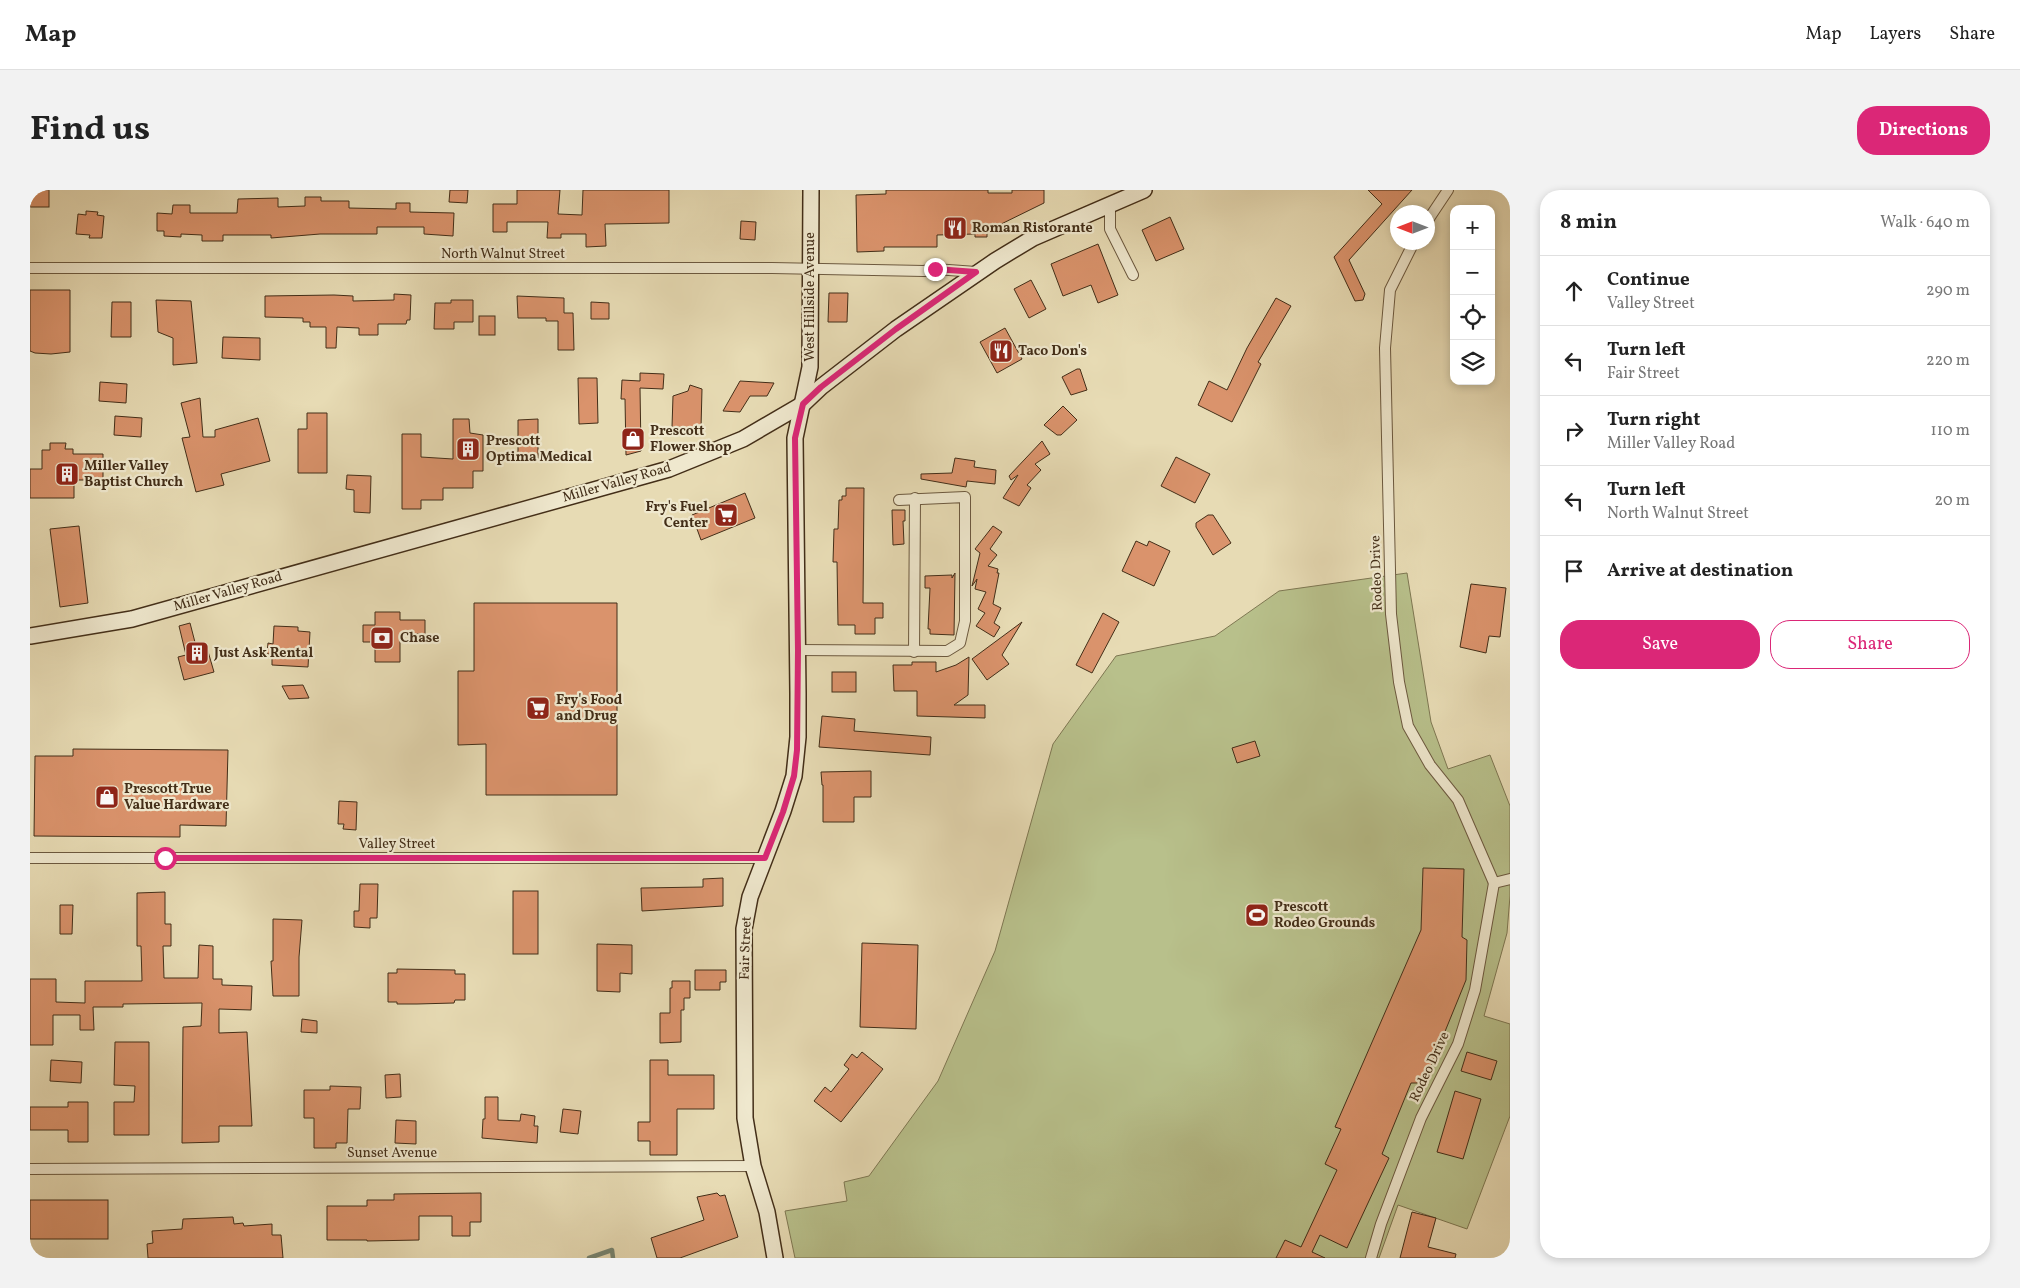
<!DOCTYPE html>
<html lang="en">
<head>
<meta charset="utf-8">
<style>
  :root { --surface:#fff; --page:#f2f2f2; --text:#222; --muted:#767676; --line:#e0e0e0; --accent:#db2777 }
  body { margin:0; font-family:Vollkorn,serif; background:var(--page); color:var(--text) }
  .controls { position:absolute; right:15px; top:15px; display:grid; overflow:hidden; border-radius:10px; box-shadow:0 2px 8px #0003 }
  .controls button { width:45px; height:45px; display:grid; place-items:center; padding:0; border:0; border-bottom:1px solid var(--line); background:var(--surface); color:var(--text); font:25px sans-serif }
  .compass { position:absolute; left:1360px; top:15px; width:45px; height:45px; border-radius:50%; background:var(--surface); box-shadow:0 2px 8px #0003; rotate:270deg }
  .stop { position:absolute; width:15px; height:15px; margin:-11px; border:4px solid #db2777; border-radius:50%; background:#fff }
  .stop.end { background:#db2777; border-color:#fff; box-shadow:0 1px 5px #0008 }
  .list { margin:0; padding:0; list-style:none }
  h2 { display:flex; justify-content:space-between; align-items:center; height:65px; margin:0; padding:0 20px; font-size:21px }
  h2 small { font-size:16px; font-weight:400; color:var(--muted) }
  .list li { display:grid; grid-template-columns:32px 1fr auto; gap:15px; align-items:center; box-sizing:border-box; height:70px; padding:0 20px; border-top:1px solid var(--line) }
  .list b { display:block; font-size:19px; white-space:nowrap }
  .list p { margin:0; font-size:16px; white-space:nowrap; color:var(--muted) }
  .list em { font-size:16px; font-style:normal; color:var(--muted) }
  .actions { display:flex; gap:10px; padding:15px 20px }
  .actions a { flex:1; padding:11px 0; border:1px solid var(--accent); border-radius:20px; text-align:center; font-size:18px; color:var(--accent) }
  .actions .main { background:var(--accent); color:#fff }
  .icon { flex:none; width:28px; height:28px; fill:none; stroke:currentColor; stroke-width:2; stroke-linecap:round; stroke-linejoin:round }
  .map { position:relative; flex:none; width:1480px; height:1068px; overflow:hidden; border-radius:20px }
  header { display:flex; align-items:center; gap:30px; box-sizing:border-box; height:70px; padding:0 25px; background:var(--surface); border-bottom:1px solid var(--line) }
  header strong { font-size:24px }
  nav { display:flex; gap:28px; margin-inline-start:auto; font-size:18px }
  .intro { display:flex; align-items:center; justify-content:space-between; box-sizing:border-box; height:120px; padding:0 30px }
  h1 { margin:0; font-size:35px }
  .button { padding:12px 22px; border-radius:20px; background:var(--accent); color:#fff; font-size:18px; font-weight:700 }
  main { display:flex; gap:30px; padding:0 30px }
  aside { flex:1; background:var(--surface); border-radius:20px; box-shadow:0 2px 8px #0003 }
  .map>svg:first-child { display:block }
  .green { fill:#b8c08b; stroke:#7e7752 }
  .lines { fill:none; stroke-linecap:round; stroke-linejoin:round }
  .stream { stroke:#758370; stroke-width:4.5 }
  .building { fill:#da936c; stroke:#432e18 }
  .street-casing { stroke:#6c593f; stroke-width:12 }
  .secondary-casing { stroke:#432e18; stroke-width:18 }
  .street { stroke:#efe8ce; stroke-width:10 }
  .secondary { stroke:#efe8ce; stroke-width:15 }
  .route { stroke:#db2777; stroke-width:6 }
  .labels { text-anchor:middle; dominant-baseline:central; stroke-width:4.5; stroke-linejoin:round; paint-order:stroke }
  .poi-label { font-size:14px; font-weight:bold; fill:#432e18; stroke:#efe8ce; text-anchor:start }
  .street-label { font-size:14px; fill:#432e18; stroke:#efe8ce }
</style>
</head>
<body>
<header>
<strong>Map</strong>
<nav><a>Map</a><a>Layers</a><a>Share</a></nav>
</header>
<div class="intro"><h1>Find us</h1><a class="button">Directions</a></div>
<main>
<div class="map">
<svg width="1480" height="1068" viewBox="0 0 1480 1068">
  <rect width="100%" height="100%" fill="#e7dbb4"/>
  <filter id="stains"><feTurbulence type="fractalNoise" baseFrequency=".004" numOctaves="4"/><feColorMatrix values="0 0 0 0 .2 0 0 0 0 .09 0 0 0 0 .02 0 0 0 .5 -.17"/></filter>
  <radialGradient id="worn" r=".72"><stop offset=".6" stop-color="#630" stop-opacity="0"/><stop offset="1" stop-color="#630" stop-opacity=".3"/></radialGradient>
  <path class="green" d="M1377,383L1401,532L1418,579L1460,565L1480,616V706L1477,743L1454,826L1480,834V926L1437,1039L1368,1015L1349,1068H765L755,1021L817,1011L814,992L839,986L908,891L965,761L1023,554L1086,466L1185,446L1249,401Z"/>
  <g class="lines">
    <path class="stream" d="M559,1068L582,1060L583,1068"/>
  </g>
  <g class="building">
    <rect x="0" y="0" width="19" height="17"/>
    <path d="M420,0H438L437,13L419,12Z"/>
    <path d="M487,0H530L528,24L552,25L553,0H639V33L575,34L576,56L556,57V44H531V48H517L518,32H477V42H463V14H487Z"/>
    <path d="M856,0H958V3H982V0H1014V13L957,41V47H945V44L907,45V57H854V61L827,62L826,5L856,4Z"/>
    <path d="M1338,0H1382L1319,70L1335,104L1333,110L1325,111L1304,67L1352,14Z"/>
    <path d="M275,7H291V11H319V18L366,19V13H380V22L424,23L423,46L394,44V37H347V44H290L241,48V45H193V51H172V45L151,44V47L134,46V41H127V23L142,24L143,15H160V23H207L208,9L248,8V17L275,16Z"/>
    <path d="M56,21L68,22L67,25L74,26L72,48H59L60,45L46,44L48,24L56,25Z"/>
    <path d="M1140,27L1154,59L1126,71L1112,40Z"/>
    <path d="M711,31L726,32L725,50L710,49Z"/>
    <path d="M1068,54L1088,105L1068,113L1061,95L1033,106L1021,74Z"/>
    <path d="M1001,90L1016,119L999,128L984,99Z"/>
    <path d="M0,100H40V162L21,164L5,163L0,161Z"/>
    <path d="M799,103H818L817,132H798Z"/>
    <path d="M364,104L381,105L380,130H377L376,134H348V145H329V138L307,137L306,158H296V137H280V132H273V128L235,127V106L304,105L323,106V111L364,110Z"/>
    <path d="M487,106L534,108V123H543L544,160H528V131H516V128H488Z"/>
    <path d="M1246,108L1261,116L1228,172L1231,174L1202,232L1168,215L1179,191L1197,200L1217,158Z"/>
    <path d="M126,110L161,111L167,173L143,175V148L128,142Z"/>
    <path d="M421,110H443V132H424V139H404L405,113H421Z"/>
    <path d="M82,112H101V147H81Z"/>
    <path d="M561,112L579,113V129H561Z"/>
    <rect x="449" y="126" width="16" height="19"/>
    <path d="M975,138L992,169L967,183L950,152Z"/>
    <path d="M193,147L230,148V170L192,168Z"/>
    <path d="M1047,179H1050L1057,200L1041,205L1032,187Z"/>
    <path d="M610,183L634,184L633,199L610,198L611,261L596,265L595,209H591L592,190L610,191Z"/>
    <path d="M548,188H567L568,233L549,234Z"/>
    <path d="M710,191L744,193L737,206H720L710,222L693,221Z"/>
    <path d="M70,192L97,194L96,213L69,211Z"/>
    <path d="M660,195L672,199L671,238L642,237L643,206L658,201Z"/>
    <path d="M170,208L173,247H185V240L228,228L240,271L191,284L194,295L166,302L152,248L160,247L151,213Z"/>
    <path d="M1033,216L1047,230L1031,245H1027L1014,235Z"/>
    <path d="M277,223H297V283H268V239H277Z"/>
    <path d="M85,226L112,228L111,247L84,245Z"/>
    <path d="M423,229H439L440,243L453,245V281H443V298H413V310H391V319H372V244H391V267L423,269Z"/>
    <path d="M508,229V269H488V230Z"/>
    <path d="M1012,251L1020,264L1005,274L1011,280L997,295L1001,298L989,316L973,308L988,285L981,290L979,286Z"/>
    <path d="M20,253H36L35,259H43V264H73V290H44V308H0V279H12V260H20Z"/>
    <path d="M1146,267L1180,284L1165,313L1131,296Z"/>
    <path d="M925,268L945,271L944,277L966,280L965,294L937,291L936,297L891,289V284L922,283Z"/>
    <path d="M317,285L341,286L340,323L324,322V300L316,299Z"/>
    <path d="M816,298H834L833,413H853V428H845V444H825V435H808L807,372H803L804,339H808L809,310H812V306H816Z"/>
    <path d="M715,303L725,328L671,350L662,325Z"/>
    <path d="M862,320H875V331H873L874,354L863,355Z"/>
    <path d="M1178,325H1183L1201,353L1183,365L1166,337V333Z"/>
    <path d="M49,336L58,413L30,417L20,339Z"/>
    <path d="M963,336L972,342L960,359L967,365L958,376L968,379L967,383H969L963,414L971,418L964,433L970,437L964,447L946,436L955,423L948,419L956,402L945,399L947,389L942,396L950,363L945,359Z"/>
    <path d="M1106,351L1117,356L1119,351L1140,361L1124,396L1092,381Z"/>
    <path d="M925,383L924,445L900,444V439H898L900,398H895V386L922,385V388Z"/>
    <path d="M1441,394L1476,398L1470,447L1459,446L1456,463L1430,457Z"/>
    <path d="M444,413H587V605H456V554L428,555V481H444Z"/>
    <path d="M345,422H370V430H395V444H370V472H345V452H333V435H345Z"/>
    <path d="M1073,423L1089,432L1062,483L1046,475Z"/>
    <path d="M992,432L972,465L979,474L957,490L942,469Z"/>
    <path d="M160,433L167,460L177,458L184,482L154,490L148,467L156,465L149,436Z"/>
    <path d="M244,436L268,437V441L280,442L278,477L242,475V464H237L238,453L243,454Z"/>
    <path d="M939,467L938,505L924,515H955V528L887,526V501H864L863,475H882V472H906V482L926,475Z"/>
    <rect x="802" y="482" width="24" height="20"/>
    <path d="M273,495L279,508L259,509L252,496Z"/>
    <path d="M792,526L825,529L824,541L901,547L900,565L789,557Z"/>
    <path d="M1225,551L1230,566L1207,573L1202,558Z"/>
    <path d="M43,559L198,560L196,636L150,635V647L4,646L5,566H43Z"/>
    <path d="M841,581V607H824V632H793V595H792L791,582Z"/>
    <path d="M309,611L327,612L326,640L313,639L314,634H308Z"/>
    <path d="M1393,678L1434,679L1432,747L1437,750L1436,790L1394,893H1381L1352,964L1359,968L1317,1058L1290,1045L1282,1062L1295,1068H1246L1255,1050L1271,1057L1307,980L1295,974L1311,939L1305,937L1391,740Z"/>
    <path d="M693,688V716L612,721L611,698L673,697V689Z"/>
    <path d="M330,694H348L347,728H340V738L324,737V721H329Z"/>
    <rect x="483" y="701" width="25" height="63"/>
    <path d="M135,702V734H141V756H133L134,788H168L169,755L183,756V789H192V795L222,796L221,820L189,819V843L217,842L222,936H189V952L152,953L153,837L171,836L172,813L93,814V817H63L64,840H50V825H23V855H0V789H26V812L55,813V791H112L111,756H107V703Z"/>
    <path d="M30,715H43L42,744H30Z"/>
    <path d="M243,729L272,730L269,767V806H243L241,771H243Z"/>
    <path d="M832,753L888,755L886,839L830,837Z"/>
    <path d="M567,754L602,755V784L590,783V802L567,801Z"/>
    <path d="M367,779L425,780V784H435V810H425L424,813L387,814H367V812H358V783H367Z"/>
    <path d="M665,780H696V792H690V800H665Z"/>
    <path d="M642,791H660V808H654V820H651V852L630,853V823H640V798H642Z"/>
    <path d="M272,829L287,831V843L271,842Z"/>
    <path d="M85,852H119V945H84V912H104L105,896L84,895Z"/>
    <path d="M832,862L853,879L811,932L784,911L795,897L801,902L819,879L814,875L822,864L827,868Z"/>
    <path d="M1437,862L1467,871L1461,890L1431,881Z"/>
    <path d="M21,870L52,872L51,893L20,891Z"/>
    <path d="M620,870H638V885H684V919H647V965H620V951H608V932H620Z"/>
    <path d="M370,884L371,907L356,908L355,885Z"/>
    <path d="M300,896L331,897L330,919H318L317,953H306V958H284V928H274V900H300Z"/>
    <path d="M1425,901L1451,909L1433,969L1407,962Z"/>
    <path d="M455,907H468V930L490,931L491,924L505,926L504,936H508L507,953L452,948L453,929H455Z"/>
    <path d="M38,912H58V952H38V940H0V917H38Z"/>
    <path d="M533,919L551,921L548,944L530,942Z"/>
    <path d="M366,930L386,931V954L365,953Z"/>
    <path d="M451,1003V1032H440V1046H422V1026H389V1050L337,1051V1050H297V1016H337V1010H364V1004Z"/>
    <path d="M687,1003L690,1006L695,1005L708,1047L650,1068H627L621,1048L674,1030L667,1007Z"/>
    <rect x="0" y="1010" width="78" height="39"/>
    <path d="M1382,1022L1406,1028L1398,1057L1426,1064L1425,1068H1370Z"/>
    <path d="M203,1027L204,1034L213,1033L214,1036L242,1034V1045H251L253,1068H118L117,1054L123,1053L122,1041L152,1039L153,1029Z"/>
  </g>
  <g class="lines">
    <g class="street-casing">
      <g id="street">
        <path d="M1080,15V39L1103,85"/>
        <path d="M1398,30L1418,0"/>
        <path d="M1384,52L1360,100L1355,158L1361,424L1369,492L1378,536L1400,575L1428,610L1464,693L1480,689"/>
        <path d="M0,78H742L894,81L905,79L946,82"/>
        <path d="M768,460L917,461L930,453L935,431V307L869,310"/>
        <path d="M884,462L885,308"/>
        <path d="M0,668H735"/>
        <path d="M0,979L723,976"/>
        <path d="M1341,1068L1351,1034L1391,928L1428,854L1445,800L1464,693"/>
      </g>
    </g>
    <g class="secondary-casing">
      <g id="secondary">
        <path d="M0,446L102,429L639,279L713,249L773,214L791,197L866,139L965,71L1003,48L1114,0"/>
        <path d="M745,1068L737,1022L723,976L715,928L714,739L720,707L753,621L764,586L768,547V503L765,248L780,177L781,0"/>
      </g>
    </g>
    <use href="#street" class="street"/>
    <use href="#secondary" class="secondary"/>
  </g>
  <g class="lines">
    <path class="route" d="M135,668H735L753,622L764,586L767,560L768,460L765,248L773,214L791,197L866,139L946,82L905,79"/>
  </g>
  <defs>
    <g id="restaurant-square" transform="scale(1.25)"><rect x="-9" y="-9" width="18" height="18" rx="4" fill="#8f2418" stroke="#efe8ce"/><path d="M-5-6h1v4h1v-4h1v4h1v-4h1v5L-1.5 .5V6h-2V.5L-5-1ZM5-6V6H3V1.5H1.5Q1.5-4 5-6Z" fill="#fff"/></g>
    <g id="shop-square" transform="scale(1.25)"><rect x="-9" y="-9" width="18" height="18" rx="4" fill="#8f2418" stroke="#efe8ce"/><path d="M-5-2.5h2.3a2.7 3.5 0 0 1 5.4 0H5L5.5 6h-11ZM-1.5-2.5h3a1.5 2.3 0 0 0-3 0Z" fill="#fff"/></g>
    <g id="building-square" transform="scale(1.25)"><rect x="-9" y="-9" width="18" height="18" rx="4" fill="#8f2418" stroke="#efe8ce"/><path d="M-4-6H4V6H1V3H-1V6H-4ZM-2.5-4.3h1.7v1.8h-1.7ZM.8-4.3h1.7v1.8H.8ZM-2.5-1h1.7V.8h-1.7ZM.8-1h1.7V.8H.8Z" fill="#fff"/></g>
    <g id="supermarket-square" transform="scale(1.25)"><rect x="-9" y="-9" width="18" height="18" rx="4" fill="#8f2418" stroke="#efe8ce"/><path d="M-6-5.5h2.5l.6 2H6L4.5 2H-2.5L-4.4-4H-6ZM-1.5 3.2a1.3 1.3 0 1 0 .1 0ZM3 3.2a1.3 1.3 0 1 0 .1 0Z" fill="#fff"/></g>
    <g id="bank-square" transform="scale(1.25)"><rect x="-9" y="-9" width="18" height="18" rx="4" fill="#8f2418" stroke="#efe8ce"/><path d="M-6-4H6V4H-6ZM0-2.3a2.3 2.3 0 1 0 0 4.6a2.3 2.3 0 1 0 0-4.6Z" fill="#fff"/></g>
    <g id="stadium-square" transform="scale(1.25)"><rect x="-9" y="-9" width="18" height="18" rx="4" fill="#8f2418" stroke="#efe8ce"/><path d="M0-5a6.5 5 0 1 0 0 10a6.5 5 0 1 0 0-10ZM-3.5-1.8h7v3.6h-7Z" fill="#fff"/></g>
  </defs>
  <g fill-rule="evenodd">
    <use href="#restaurant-square" x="925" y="38"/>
    <use href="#restaurant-square" x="971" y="161"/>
    <use href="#shop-square" x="603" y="249"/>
    <use href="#building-square" x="438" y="259"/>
    <use href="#building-square" x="37" y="284"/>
    <use href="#supermarket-square" x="696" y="325"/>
    <use href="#bank-square" x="352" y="448"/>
    <use href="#building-square" x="167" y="463"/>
    <use href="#supermarket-square" x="508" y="518"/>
    <use href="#shop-square" x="77" y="607"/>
    <use href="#stadium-square" x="1227" y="725"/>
  </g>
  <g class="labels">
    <g class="poi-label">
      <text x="942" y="38">Roman Ristorante</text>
      <text x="988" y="161">Taco Don's</text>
      <text x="620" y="241">Prescott<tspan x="620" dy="16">Flower Shop</tspan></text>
      <text x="456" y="251">Prescott<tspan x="456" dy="16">Optima Medical</tspan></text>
      <text x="54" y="276">Miller Valley<tspan x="54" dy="16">Baptist Church</tspan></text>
      <text x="678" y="317" text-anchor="end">Fry's Fuel<tspan x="678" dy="16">Center</tspan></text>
      <text x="370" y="448">Chase</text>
      <text x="184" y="463">Just Ask Rental</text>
      <text x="526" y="510">Fry's Food<tspan x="526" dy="16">and Drug</tspan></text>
      <text x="94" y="599">Prescott True<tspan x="94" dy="16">Value Hardware</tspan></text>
      <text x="1244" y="717">Prescott<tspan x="1244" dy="16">Rodeo Grounds</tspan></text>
    </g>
    <g class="street-label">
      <text x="473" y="64">North Walnut Street</text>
      <text transform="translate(780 107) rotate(-90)">West Hillside Avenue</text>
      <text transform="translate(587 293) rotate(-16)">Miller Valley Road</text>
      <text transform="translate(1347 383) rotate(-92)">Rodeo Drive</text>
      <text transform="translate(198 402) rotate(-16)">Miller Valley Road</text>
      <text x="367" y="654">Valley Street</text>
      <text transform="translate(716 758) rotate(-88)">Fair Street</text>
      <text transform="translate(1400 877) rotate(-65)">Rodeo Drive</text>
      <text x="362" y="963">Sunset Avenue</text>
    </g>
  </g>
  <rect width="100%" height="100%" filter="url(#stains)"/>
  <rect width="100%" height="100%" fill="url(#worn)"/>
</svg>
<div class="controls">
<button>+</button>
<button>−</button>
<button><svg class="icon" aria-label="locate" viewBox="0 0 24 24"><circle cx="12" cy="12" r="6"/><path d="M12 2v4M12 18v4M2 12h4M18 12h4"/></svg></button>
<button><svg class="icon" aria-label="layers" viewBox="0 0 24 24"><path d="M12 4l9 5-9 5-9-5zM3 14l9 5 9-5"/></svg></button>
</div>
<svg class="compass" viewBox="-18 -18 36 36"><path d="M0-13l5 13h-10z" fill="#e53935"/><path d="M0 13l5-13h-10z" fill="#767676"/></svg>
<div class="stop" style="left:135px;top:668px"></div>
<div class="stop end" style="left:905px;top:79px"></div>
</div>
<aside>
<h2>8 min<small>Walk · 640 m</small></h2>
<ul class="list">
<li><svg class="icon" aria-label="ahead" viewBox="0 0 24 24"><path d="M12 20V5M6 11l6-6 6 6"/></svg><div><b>Continue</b><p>Valley Street</p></div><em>290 m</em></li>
<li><svg class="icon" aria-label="left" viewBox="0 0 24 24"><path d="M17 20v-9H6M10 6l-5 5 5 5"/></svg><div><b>Turn left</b><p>Fair Street</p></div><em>220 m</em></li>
<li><svg class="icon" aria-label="right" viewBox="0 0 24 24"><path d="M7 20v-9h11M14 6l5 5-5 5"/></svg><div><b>Turn right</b><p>Miller Valley Road</p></div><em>110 m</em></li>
<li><svg class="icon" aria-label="left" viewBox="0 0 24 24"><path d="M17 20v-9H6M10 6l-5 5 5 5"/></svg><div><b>Turn left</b><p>North Walnut Street</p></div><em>20 m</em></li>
<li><svg class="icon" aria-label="arrive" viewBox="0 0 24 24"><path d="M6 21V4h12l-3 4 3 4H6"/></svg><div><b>Arrive at destination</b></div></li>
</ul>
<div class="actions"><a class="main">Save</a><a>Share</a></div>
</aside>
</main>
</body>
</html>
